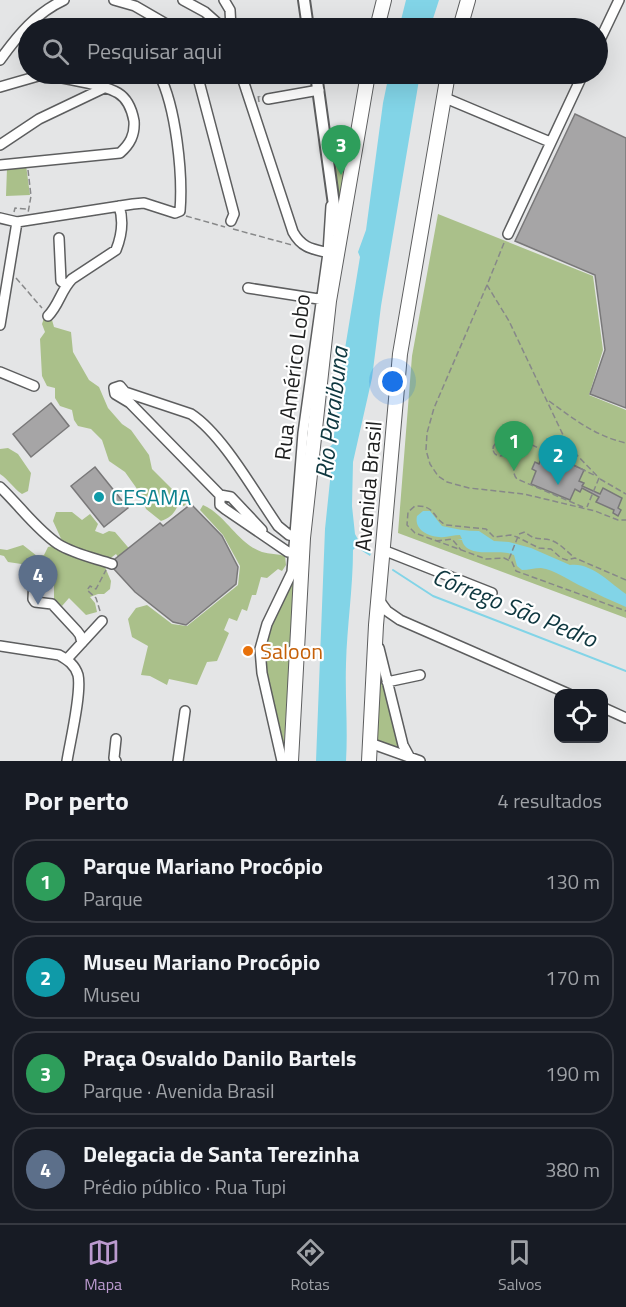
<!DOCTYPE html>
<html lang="pt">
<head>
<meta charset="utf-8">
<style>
	body { margin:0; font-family:"Titillium Web",sans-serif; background:#20242c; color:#f1f3f6 }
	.controls { position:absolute; right:18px; bottom:18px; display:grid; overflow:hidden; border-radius:12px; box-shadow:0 6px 24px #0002 }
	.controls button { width:54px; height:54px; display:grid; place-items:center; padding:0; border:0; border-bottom:2px solid #363941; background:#171b24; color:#f1f3f6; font:30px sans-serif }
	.you { position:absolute; left:393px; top:382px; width:21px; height:21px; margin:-15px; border:4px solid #fff; border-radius:50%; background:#1a73e8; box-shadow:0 0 0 9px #1a73e833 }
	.badge { display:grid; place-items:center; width:39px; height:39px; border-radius:50%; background:#bb9acf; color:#fff; font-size:20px; font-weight:700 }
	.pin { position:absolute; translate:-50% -50px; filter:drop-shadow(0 2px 3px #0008) }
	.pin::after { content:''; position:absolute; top:32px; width:21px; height:18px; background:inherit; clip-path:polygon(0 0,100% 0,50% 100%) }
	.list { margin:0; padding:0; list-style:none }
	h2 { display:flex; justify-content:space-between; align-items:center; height:78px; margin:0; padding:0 24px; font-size:26px }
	h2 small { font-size:20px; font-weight:400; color:#9ea1a6 }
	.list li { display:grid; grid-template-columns:39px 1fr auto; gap:18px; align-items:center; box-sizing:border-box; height:84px; margin:0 12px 12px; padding:0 12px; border:2px solid #363941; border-radius:24px }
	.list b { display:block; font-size:22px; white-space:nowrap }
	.list p { margin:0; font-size:20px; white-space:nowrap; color:#9ea1a6 }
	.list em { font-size:20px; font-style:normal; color:#9ea1a6 }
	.icon { flex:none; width:33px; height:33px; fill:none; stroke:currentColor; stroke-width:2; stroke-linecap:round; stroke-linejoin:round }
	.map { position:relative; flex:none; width:626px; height:761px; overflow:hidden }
	.search { position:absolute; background:#171b24; box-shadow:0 6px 24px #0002; left:18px; right:18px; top:18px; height:66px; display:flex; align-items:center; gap:15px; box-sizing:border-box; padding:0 21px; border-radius:33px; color:#9ea1a6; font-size:22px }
	.sheet { height:462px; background:#171b24 }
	nav { display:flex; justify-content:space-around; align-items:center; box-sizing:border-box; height:84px; border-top:2px solid #363941; background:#171b24; font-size:16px; color:#9ea1a6 }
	nav a { display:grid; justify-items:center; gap:3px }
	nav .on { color:#bb9acf }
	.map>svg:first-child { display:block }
</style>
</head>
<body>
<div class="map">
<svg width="626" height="761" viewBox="0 0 626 761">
	<rect width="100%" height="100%" fill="#e4e5e6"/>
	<!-- green -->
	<path fill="#aac08a" d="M352,141L340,208L330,142Z
		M26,165L30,195L6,196L7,168Z
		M438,214L593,276L603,350L589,395L626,410V618L398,533L412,356Z
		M44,318L52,320L54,327L71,332L73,352L89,380L99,387L108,408L122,424L131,430L149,455L152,469L176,493L184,495L189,501L184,506L178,505C174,514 170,518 161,521L146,509L140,493L125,472L109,461L102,440L91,429L78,426L74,420L72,410L60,406L55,398V388L47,386L42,376L40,339L45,332L42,324Z
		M8,448L18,454L31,473L28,491L22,494C13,488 9,480 0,474V449Z
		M203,505C226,515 237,543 262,552C269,554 278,554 285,556L286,565L282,571L278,569L267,578L261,577L256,595H252L247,611L242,609L237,621L229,618L224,630L229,633L217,661L207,662L197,685L169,679L167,685L150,676L141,675L148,646L132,637L128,619L136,608L147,605L172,624L187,626L238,585L240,566L223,535L200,510Z
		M56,512H72L82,520L90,514L98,524L95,531L103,534L109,531L115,532L133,553L121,561L116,554L108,560L63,543L53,521Z
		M23,545L37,556L44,555L48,547L53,546L105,567L111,581L110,589L104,594H98L90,597L95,603L97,612L86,615L69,598L62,606L54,599V574L28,565L8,562L4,556L0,555V549L7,550Z
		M295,572L284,745L265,664L264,639Z
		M378,678H383L401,750L374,741Z"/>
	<!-- water -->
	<path fill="#82d4e7" d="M406,0H439L430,28H399Z
		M389,74H420L381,306L372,378L353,462L352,506L355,534L360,543L372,551L370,556L356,547L353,550C353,588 347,626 346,664C345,697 348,729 346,761H316L325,529L333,452L327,449L333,444L341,375L339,372L342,367L360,257L358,252L366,230L383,103Z
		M423,511H430L442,526C455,529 467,531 479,531L494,541L509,542L531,548L570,565C591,562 610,583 626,594V607C612,601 597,594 583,587C571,582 554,569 541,568C535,568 528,570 522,570L517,566L514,555L508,553C495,550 466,558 462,540H457L462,539L460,535C453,535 446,538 439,537C427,536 414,529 417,516Z"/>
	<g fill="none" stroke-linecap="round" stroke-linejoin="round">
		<!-- stream -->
		<path stroke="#82d4e7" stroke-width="2" d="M393,570L433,596L626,671"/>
	</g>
	<!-- building -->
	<path fill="#a6a5a6" stroke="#797879" stroke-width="1.5" d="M575,114L626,138V408L590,394L605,350L595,275L515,241Z
		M51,403L69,426L31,457L13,434Z
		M544,451L584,470L579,481L584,483L582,486L600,494L603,488L622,498L618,508L621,510L618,516L613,513L614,510L596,502L599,497L582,488L580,492L575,489L570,500L531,484L536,471L532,469L535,462L539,464Z
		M95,467L128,508L104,527L71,486Z
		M191,504L222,536L238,567L236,584L186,625L173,622L135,592L113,568L115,559L160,523L163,526Z"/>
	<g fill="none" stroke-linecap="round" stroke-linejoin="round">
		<!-- minor casing -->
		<g stroke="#5d5e5f" stroke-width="12">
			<path id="minor" d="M114,0L135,6L173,28
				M183,0L205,12L223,28
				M224,0L230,10L231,28
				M598,44L619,0
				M0,60C18,35 36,13 64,0
				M197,74L234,214L231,221
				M241,74L293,232C303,250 315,249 333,254
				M0,87L45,74
				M443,97L550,142
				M268,99L319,90
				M0,145L39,119L104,88
				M0,165L120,153C130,144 135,135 134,121C132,110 128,99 118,93C102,83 65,80 45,74
				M0,218L17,222
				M508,234L583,74
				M59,238L61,281L66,285
				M248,288L325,300
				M48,316C59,305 61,290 72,279L116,250C122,235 124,221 119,206
				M0,325L17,222L133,204L144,203L175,213L180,211C183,174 176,107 159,74
				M0,372L34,386
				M0,487C19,505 36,529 58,544C74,554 94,558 112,564
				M220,495L231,497L262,530
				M383,550L492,593
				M302,552H288L225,509L220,505V495L130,403L115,394L114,388L120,386L125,392L191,414C223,435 255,493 278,526L289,535L303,538
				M292,572L303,433L328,253L331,206
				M34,578L33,599L35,602L52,604L77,631L80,635L82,643
				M379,600L387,611L400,620L569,694
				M0,646L59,655C68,660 75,665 78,675C82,692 70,742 67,761
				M379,648L403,745L410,758
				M67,659L102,621
				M387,682L420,675
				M604,708L626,718
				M116,739L114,758L116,761
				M370,743L420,761
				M178,761L185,711
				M282,761L262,673L260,649L267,624L294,568"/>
		</g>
		<!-- major casing -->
		<g stroke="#5d5e5f" stroke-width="14">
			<path id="major" d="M304,0L308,28
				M316,74L338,234"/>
		</g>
		<!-- highway casing -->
		<g stroke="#5d5e5f" stroke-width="16">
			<path id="highway" d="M377,28L384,0
				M460,28L468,0
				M291,761L303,538L329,301L368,74
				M369,761L376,625L400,354L448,74"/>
		</g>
		<!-- path -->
		<path stroke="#878889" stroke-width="1.5" stroke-dasharray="6 3" stroke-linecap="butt" d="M259,102L258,95L260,97
			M28,170L31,196L28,213
			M14,212L15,208L27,209
			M186,216L225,227
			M233,229L292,245
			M504,243L487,285L509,321L564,437L572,450L599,478L587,507
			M16,278L42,308
			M487,285L434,408L427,433L426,450L430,464L438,476L447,482L469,488L524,494L595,511L618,520H626
			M549,401C574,419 595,436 626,443
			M493 449a7 7 0 1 1 14 0a7 7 0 1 1-14 0Z
			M507,453L516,457
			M600,479L626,494
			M583,507L517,479C508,469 519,450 528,443L596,476
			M436,541L452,539L461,550
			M509,559L519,534L525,532C538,543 541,536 553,541C562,545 567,552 574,557
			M626,580L575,558L567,560L561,558L551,549L539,548L517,537L511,535L494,537L486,529L446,525C432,518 436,505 415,506L408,512L407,525L415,533L486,559L504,558L512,562L516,571L626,611
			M100,611L96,598L87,590L90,586L96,589L106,570"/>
		<!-- minor -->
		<use href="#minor" stroke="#fff" stroke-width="9"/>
		<!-- major -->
		<use href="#major" stroke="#fff" stroke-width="10"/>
		<!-- highway -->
		<use href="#highway" stroke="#fff" stroke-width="14"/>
	</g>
	<!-- markers -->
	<circle fill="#0f9aa8" stroke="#fff" stroke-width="2" cx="99" cy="497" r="6"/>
	<circle fill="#e8710a" stroke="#fff" stroke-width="2" cx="248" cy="651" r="6"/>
	<g text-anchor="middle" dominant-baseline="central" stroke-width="4.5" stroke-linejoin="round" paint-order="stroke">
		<!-- street labels -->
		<g font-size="22" fill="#1d1e1e" stroke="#fff">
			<text transform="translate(292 377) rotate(-83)">Rua Américo Lobo</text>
			<text transform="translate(368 486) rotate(-85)">Avenida Brasil</text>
		</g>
		<!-- culture labels -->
		<g font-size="22" fill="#0d838f" stroke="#fff" text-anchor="start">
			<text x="111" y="497">CESAMA</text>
		</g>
		<!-- food labels -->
		<g font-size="22" fill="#c56008" stroke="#fff" text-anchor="start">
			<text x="260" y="651">Saloon</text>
		</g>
		<!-- water labels -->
		<g font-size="24" font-style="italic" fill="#0e373f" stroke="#fff">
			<text transform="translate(331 413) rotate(-83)">Rio Paraibuna</text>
			<text transform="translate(515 607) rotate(22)">Córrego São Pedro</text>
		</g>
	</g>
</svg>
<div class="controls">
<button><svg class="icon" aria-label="locate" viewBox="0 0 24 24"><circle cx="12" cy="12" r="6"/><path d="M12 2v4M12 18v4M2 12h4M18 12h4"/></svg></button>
</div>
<div class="you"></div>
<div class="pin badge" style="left:514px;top:471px;background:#2e9e5b">1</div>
<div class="pin badge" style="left:558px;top:485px;background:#0f9aa8">2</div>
<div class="pin badge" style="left:341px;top:175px;background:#2e9e5b">3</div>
<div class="pin badge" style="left:38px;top:605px;background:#5c6f8a">4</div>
<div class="search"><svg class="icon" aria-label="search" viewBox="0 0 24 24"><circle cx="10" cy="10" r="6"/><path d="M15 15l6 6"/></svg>Pesquisar aqui</div>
</div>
<section class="sheet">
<h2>Por perto<small>4 resultados</small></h2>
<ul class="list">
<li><span class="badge" style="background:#2e9e5b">1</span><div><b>Parque Mariano Procópio</b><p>Parque</p></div><em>130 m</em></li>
<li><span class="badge" style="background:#0f9aa8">2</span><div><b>Museu Mariano Procópio</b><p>Museu</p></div><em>170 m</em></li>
<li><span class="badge" style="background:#2e9e5b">3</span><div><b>Praça Osvaldo Danilo Bartels</b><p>Parque · Avenida Brasil</p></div><em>190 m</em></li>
<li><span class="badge" style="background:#5c6f8a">4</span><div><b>Delegacia de Santa Terezinha</b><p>Prédio público · Rua Tupi</p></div><em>380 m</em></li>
</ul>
</section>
<nav>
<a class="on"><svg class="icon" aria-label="map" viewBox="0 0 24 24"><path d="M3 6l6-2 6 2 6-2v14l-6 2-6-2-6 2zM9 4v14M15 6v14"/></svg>Mapa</a>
<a><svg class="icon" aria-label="directions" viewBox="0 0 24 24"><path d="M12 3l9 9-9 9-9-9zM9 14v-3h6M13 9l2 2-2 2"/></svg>Rotas</a>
<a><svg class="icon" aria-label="saved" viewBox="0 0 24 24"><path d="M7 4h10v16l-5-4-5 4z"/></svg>Salvos</a>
</nav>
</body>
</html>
